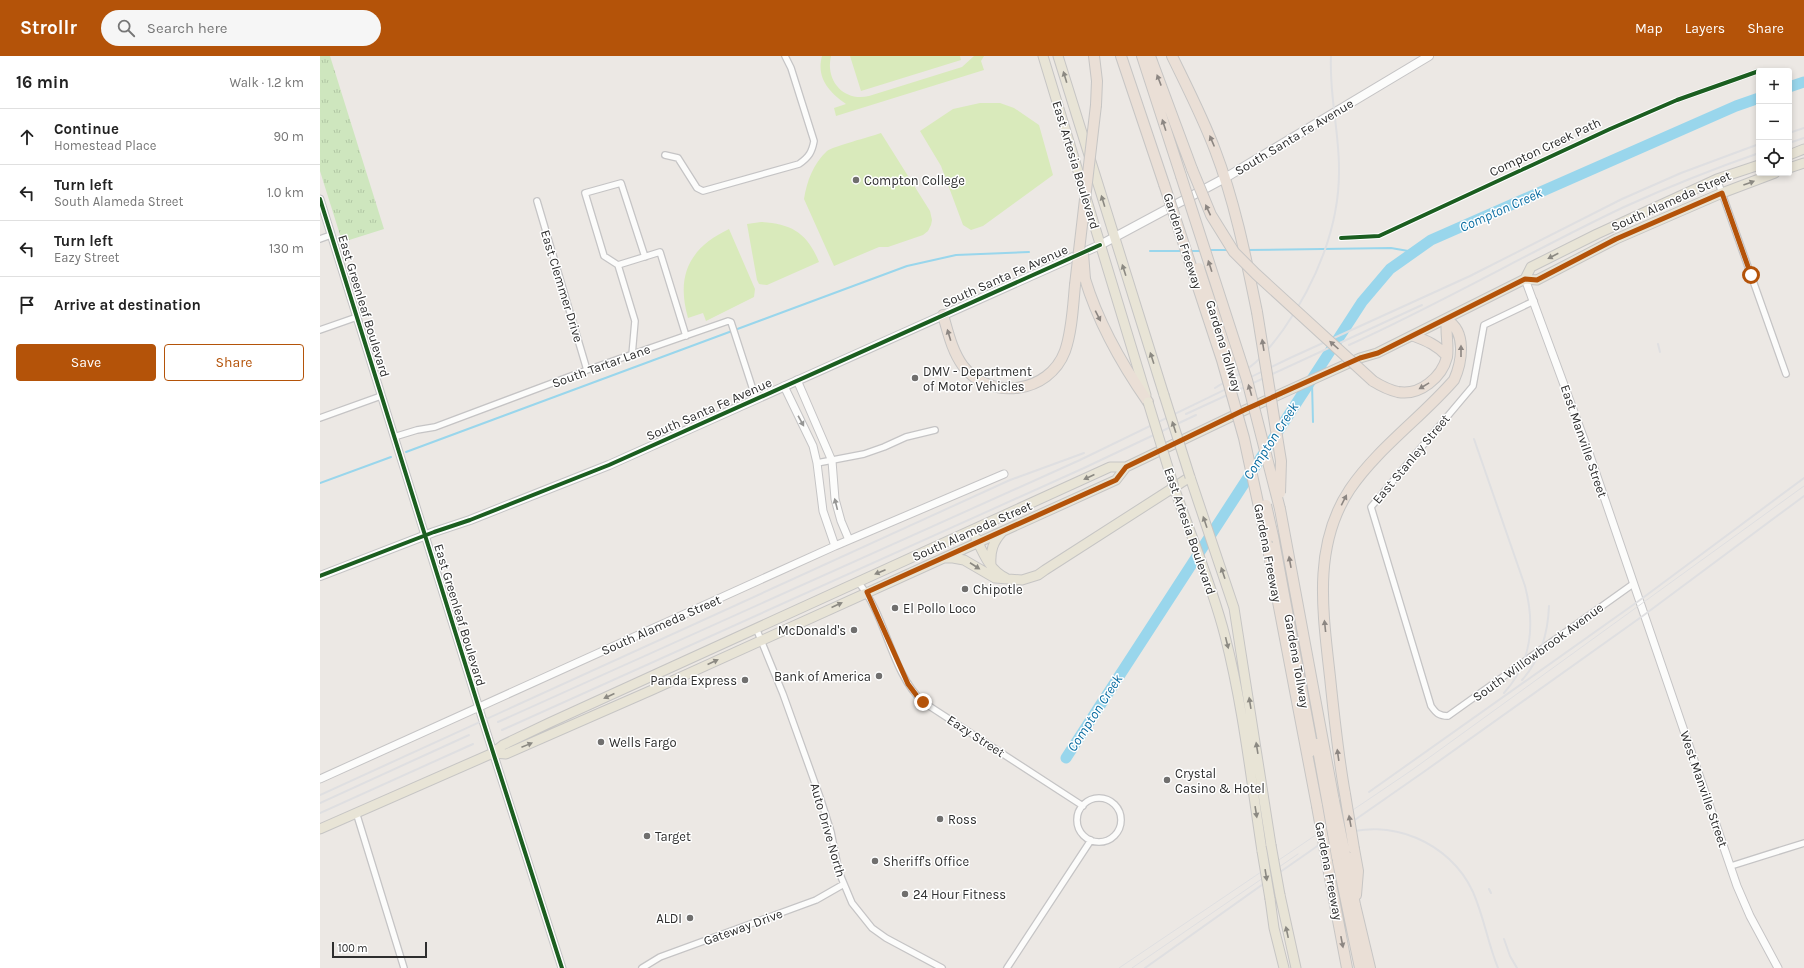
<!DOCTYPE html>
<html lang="en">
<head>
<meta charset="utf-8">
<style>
	body { margin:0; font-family:Karla,sans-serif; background:#f6f6f6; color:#222 }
	.controls { position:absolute; right:12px; top:12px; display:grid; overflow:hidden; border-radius:4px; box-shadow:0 2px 6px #0003 }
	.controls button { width:36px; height:36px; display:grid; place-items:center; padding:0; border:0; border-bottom:1px solid #e0e0e0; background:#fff; color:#222; font:20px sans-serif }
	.scale { position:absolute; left:12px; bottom:10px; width:95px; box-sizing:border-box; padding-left:4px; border:2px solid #2e2e2e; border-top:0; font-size:11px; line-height:14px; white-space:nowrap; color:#2e2e2e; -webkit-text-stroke:3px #fff; paint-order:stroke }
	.stop { position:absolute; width:12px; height:12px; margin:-9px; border:3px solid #b45309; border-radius:50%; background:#fff }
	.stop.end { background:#b45309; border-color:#fff; box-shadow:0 1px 4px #0008 }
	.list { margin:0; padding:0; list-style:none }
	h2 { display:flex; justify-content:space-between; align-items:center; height:52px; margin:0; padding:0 16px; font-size:17px }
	h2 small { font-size:13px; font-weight:400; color:#767676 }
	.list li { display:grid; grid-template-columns:26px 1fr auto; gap:12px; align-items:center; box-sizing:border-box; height:56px; padding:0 16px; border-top:1px solid #e0e0e0 }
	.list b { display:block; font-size:15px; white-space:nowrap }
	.list p { margin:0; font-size:13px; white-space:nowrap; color:#767676 }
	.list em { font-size:13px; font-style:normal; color:#767676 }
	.actions { display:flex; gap:8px; padding:12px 16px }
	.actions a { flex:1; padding:9px 0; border:1px solid #b45309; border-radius:4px; text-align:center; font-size:14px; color:#b45309 }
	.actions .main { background:#b45309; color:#fff }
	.icon { flex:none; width:22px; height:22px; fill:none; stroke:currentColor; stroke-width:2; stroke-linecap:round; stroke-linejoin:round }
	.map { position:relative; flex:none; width:1484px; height:912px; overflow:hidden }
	header { display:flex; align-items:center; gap:24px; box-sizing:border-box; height:56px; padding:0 20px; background:#b45309; color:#fff }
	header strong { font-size:19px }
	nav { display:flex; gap:22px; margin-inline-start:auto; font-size:14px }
	.search { width:280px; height:36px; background:#f6f6f6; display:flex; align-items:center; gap:10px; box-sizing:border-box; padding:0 14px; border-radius:22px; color:#767676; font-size:15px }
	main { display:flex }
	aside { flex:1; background:#fff }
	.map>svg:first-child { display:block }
</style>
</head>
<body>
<header>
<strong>Strollr</strong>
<div class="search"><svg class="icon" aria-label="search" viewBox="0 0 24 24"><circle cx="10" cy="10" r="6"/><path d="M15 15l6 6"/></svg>Search here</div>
<nav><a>Map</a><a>Layers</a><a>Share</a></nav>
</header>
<main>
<aside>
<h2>16 min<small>Walk · 1.2 km</small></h2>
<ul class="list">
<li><svg class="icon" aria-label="ahead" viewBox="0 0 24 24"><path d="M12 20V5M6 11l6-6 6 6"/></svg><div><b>Continue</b><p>Homestead Place</p></div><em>90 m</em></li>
<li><svg class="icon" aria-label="left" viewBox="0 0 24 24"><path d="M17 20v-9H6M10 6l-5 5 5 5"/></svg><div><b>Turn left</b><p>South Alameda Street</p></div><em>1.0 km</em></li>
<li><svg class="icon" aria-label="left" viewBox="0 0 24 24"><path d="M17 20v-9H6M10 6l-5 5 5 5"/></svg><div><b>Turn left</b><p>Eazy Street</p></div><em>130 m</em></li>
<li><svg class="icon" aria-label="arrive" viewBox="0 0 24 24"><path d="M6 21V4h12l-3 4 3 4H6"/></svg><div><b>Arrive at destination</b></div></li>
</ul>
<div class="actions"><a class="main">Save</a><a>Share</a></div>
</aside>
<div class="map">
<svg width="1484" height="912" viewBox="0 0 1484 912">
	<defs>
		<pattern id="park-tufts" width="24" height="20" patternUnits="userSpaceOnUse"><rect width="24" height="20" fill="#cee6be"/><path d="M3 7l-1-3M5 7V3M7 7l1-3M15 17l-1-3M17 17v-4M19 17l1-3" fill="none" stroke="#b1c6a4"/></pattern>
	</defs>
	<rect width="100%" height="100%" fill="#ece8e4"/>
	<!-- park -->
	<path fill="url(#park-tufts)" d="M0,0H10L64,173L26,185L21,182L0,115Z"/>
	<!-- pitch -->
	<path fill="#d9eabb" d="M502,0H511C505,25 524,46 549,40L642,11L654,0H664L661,5L664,14L516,60L514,52L526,48C509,36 496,22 502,0Z
		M530,0H640L641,4L541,35Z
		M660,47H680L694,52L719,69L733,119L663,170L651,174L643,169L621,110L600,75L633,53Z
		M561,77L610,155L612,164L611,169L608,175L603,179L568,191H559L514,210L484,143C487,125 493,108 507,95C514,90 550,81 561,77Z
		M441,166C472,168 487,177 499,206L447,229L439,228L437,224L427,168Z
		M409,173L435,233L434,241L386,265L383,257L368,262C356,220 369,192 409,173Z"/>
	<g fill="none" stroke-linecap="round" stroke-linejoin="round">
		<!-- stream -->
		<path stroke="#99d6ec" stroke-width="2" d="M889,194H909
			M927,194L1071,192L1094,196
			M830,195H863
			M869,195H881
			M992,327L993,366
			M86,396L587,210L636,199L709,196
			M0,427L71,401"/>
		<!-- river -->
		<path stroke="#99d6ec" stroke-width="11" d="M1469,31L1484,26
			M746,702L1042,246L1070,213L1111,184L1416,50L1439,42"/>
		<!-- minor casing -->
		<g stroke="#c5c4c5" stroke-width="8">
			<path id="minor" d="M345,99L358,102L377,132L383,135L479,108C489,101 492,96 494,85L471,12L465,0
				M1397,123L1466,318
				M217,145L267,314
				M0,183L11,179
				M298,209L284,200L265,137L301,127L325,201
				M1214,245L1164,269L1153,330L1051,451L1111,650C1116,657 1119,660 1128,660L1313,528
				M0,274L37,261
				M312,299L315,265L298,209L340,196L366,280
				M0,362L61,340
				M74,381L97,374L115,371L267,314L408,265L411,266L436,343
				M497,407L544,398L564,391L586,381L615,374
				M538,526C567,560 570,615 603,646L763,750
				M436,572L463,638L501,744L511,776L519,816L532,847L552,872L566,882L622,912
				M757 764a22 22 0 1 1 44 0a22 22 0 1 1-44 0Z
				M36,756L84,912
				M1411,810L1484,787
				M322,912L340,901L496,844L524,828
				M687,912L771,784"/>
		</g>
		<!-- tertiary casing -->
		<g stroke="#c5c4c5" stroke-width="9">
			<path id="tertiary" d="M0,143L163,665L242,912
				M1205,223L1268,394L1417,830L1430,860L1458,912
				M477,324L512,405L515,443L521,465L529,484
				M464,330L493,390L497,407L503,455L515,490
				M0,723L515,490L684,418"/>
		</g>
		<!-- secondary casing -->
		<g stroke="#c5c4c5" stroke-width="10">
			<path id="secondary" d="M0,520L114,476L150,464L289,409L780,189L905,122L1109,0"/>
		</g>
		<!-- primary casing -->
		<g stroke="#c6c5c4" stroke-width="11">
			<path id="primary" d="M723,0L826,339
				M738,0L844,339
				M1469,99L1484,93
				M1469,112L1484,107
				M1205,223L1211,211L1277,178L1397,123L1439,109
				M854,431C871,480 892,529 905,580C923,650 931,723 942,795
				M656,482C663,497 670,515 686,522
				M626,502H633L644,504L675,522L702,524L718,519L725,514L870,421L914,552L951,789
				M671,509C670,495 673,486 682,476
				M173,697L186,698L332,634L796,424L806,411
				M0,773L173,697L183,689L229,667L790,411H806L925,354L1040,302L1057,297L1205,223L1217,224L1296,183L1402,137L1455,117
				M960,839L976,912
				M950,843L954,872L964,912"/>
		</g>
		<!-- motorway casing -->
		<g stroke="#c6c5c4" stroke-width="12">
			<path id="motorway" d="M774,0L777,25L776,49
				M801,0L844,128
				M822,0L861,120
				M830,0L872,113
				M852,0C867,31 883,62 895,94C915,146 926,202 937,256
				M765,223C778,266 803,310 828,346
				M623,259C628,276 632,295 643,310C670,345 729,338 745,295C752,275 753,250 755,229
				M1094,280C1107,285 1117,289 1127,300
				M960,453L1014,745
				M953,480L992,689L990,696
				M947,488L997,750
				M997,688L1008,749
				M1025,738C1018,699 1014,660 1010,621C1003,557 992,490 1030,433C1058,392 1101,362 1134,324C1142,306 1147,276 1127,264C1125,276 1129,289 1127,301C1122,321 1100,340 1078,336C1069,334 1061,330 1053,325
				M1034,793L1038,815L1036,839
				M1025,798L1035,849L1050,912
				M1017,801L1040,912
				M1007,806L1027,912"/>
		</g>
		<!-- minor -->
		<use href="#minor" stroke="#fcfcfb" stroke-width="5.5"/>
		<!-- tertiary -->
		<use href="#tertiary" stroke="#fcfcfb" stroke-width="7"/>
		<!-- secondary -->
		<use href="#secondary" stroke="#fcfcfb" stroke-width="8"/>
		<!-- primary -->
		<use href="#primary" stroke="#e8e4d6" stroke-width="9"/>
		<!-- motorway -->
		<use href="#motorway" stroke="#eadfd6" stroke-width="10"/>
		<!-- tram -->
		<path stroke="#dfdfe1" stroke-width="1" d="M799,912L1092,714L1484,430
			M812,912L978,798"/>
		<!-- rail -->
		<path stroke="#dfdfe1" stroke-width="2" d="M1469,77L1484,72
			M1469,87L1484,82
			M1338,288L1340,296
			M1029,289C1122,247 1211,195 1304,151C1348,131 1393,113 1439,97
			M895,332C908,324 924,317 936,306C946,297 955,285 963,274C996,227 1020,170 1019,112C1019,75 1009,38 1011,0
			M866,358L1102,249
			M1154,383L1205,530C1215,568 1212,606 1184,637
			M1202,624C1220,604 1228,577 1229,550
			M178,666L760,404L970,302L1150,220L1302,143L1361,117L1439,88
			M182,674L764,412L876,359
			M1049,736L1320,544L1484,422
			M0,739L690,424L764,397
			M0,747L149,679
			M0,757L153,688
			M1017,780C1069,760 1130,786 1153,836C1164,861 1168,888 1178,912
			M1169,833L1171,837
			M1184,883L1190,900L1197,912
			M825,912L953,821L1105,715L1324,559L1484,440"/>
		<!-- primary-bridge casing -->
		<g stroke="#c6c5c4" stroke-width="11" stroke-linecap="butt">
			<path id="primary-bridge" d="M844,339L870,421
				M828,346L854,431
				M951,789L960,839
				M942,795L950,843"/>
		</g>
		<!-- motorway-bridge casing -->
		<g stroke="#c6c5c4" stroke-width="12" stroke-linecap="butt">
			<path id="motorway-bridge" d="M872,113L891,159L914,196L936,218L1053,325
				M861,120L927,324L960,453
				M844,128L902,304L924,382L947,488
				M763,197L765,223
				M879,212L909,303
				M755,229L776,49
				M937,256L961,405L960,437
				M946,449L953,480
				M1025,738L1034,793
				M1014,745L1025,798
				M1008,749L1017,801
				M997,750L1007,806"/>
		</g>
		<!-- primary-bridge -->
		<use href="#primary-bridge" stroke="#e8e4d6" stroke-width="9"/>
		<!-- motorway-bridge -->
		<use href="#motorway-bridge" stroke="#eadfd6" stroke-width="10"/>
		<!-- cycleway casing -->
		<g stroke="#fff" stroke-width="6">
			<path id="cycleway" d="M0,143L163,665L242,912
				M1021,182L1059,180L1290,73L1357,44L1439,15
				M0,520L114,476L150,464L289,409L780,189"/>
		</g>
		<!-- cycleway -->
		<use href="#cycleway" stroke="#1b5e20" stroke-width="4"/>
	</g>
	<!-- one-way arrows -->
	<defs><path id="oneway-solid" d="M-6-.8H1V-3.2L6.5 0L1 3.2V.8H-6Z"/></defs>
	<g fill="#8b8982">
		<use href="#oneway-solid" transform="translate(745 21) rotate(-107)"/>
		<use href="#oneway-solid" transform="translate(1429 127) rotate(-20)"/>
		<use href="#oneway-solid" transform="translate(783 145) rotate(-107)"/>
		<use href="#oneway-solid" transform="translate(1233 200) rotate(153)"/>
		<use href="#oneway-solid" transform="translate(804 214) rotate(-108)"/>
		<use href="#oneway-solid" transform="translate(832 302) rotate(-108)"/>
		<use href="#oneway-solid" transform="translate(854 371) rotate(-108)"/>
		<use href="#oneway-solid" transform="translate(769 421) rotate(155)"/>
		<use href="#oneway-solid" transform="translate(885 466) rotate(-109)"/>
		<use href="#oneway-solid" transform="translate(655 510) rotate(33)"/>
		<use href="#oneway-solid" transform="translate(560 516) rotate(157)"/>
		<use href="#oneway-solid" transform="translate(903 517) rotate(-109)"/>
		<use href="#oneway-solid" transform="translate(517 549) rotate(-24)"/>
		<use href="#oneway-solid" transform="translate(907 587) rotate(76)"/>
		<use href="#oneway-solid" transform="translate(393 606) rotate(-25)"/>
		<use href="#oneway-solid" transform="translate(289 640) rotate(155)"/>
		<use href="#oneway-solid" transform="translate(930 647) rotate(-99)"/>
		<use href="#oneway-solid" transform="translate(207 689) rotate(-22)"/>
		<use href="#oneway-solid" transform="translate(937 692) rotate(-99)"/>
		<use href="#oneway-solid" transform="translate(936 756) rotate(81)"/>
		<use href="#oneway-solid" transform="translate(946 819) rotate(81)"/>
		<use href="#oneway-solid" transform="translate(967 876) rotate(-102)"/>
	</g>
	<g fill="#8c8682">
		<use href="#oneway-solid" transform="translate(839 24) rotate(-111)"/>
		<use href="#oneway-solid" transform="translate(844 69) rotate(-108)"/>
		<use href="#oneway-solid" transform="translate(892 85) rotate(-113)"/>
		<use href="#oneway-solid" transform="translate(888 154) rotate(-115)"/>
		<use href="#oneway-solid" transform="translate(890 210) rotate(-108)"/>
		<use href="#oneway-solid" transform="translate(778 260) rotate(63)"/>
		<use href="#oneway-solid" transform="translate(629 279) rotate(-107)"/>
		<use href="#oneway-solid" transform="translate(943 289) rotate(-99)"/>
		<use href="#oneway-solid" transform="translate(1014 289) rotate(-138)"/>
		<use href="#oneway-solid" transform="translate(1141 295) rotate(-90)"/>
		<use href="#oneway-solid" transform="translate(1104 330) rotate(149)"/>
		<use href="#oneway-solid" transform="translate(930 334) rotate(-106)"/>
		<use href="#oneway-solid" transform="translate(1024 444) rotate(-63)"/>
		<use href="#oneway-solid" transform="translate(970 506) rotate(-100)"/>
		<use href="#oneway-solid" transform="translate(1005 570) rotate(-96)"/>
		<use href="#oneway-solid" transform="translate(1018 699) rotate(-98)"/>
		<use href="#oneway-solid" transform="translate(1030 765) rotate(-100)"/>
		<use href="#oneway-solid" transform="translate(1022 886) rotate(79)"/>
	</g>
	<g fill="#959594">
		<use href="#oneway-solid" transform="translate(481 365) rotate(61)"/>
		<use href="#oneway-solid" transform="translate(516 448) rotate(-104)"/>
	</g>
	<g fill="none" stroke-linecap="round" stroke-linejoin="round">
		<!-- route -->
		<path stroke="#b45309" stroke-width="5" d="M603,646L597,640L588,628L547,536L796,424L806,411L924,354L1040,302L1058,297L1205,223L1217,224L1296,183L1402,137L1431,219"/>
	</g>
	<!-- markers -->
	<g fill="#706f6e" stroke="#fff" stroke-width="1.5">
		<circle cx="536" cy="124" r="4"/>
		<circle cx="595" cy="322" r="4"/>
		<circle cx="645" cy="533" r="4"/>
		<circle cx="575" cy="552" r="4"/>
		<circle cx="534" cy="574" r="4"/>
		<circle cx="559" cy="620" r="4"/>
		<circle cx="425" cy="624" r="4"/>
		<circle cx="281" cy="686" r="4"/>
		<circle cx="847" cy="724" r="4"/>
		<circle cx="620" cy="763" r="4"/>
		<circle cx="327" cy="780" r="4"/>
		<circle cx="555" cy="805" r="4"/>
		<circle cx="585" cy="838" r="4"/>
		<circle cx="370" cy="862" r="4"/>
	</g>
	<g text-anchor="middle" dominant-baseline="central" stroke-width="3" stroke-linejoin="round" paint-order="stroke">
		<!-- street labels -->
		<g font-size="13" fill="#2e2e2e" stroke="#fff">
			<text transform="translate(974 81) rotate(-31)">South Santa Fe Avenue</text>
			<text transform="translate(1225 91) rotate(-25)">Compton Creek Path</text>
			<text transform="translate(756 109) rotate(73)">East Artesia Boulevard</text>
			<text transform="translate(1351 145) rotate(-24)">South Alameda Street</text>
			<text transform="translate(863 185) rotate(72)">Gardena Freeway</text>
			<text transform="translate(685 220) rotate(-24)">South Santa Fe Avenue</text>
			<text transform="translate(242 230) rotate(73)">East Clemmer Drive</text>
			<text transform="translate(44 250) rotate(73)">East Greenleaf Boulevard</text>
			<text transform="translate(904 290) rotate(73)">Gardena Tollway</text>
			<text transform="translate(281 310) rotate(-20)">South Tartar Lane</text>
			<text transform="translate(389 353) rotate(-24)">South Santa Fe Avenue</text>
			<text transform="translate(1264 385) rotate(71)">East Manville Street</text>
			<text transform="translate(1091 403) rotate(-50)">East Stanley Street</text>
			<text transform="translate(652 475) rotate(-24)">South Alameda Street</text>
			<text transform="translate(870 475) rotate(71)">East Artesia Boulevard</text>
			<text transform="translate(948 497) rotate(79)">Gardena Freeway</text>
			<text transform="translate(140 559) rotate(73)">East Greenleaf Boulevard</text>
			<text transform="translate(341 569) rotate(-24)">South Alameda Street</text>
			<text transform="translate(1218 596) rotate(-36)">South Willowbrook Avenue</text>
			<text transform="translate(977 605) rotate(80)">Gardena Tollway</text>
			<text transform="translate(656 680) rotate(33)">Eazy Street</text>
			<text transform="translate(1384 733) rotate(71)">West Manville Street</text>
			<text transform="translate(508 774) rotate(74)">Auto Drive North</text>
			<text transform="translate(1009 815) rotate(79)">Gardena Freeway</text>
			<text transform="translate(423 871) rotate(-20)">Gateway Drive</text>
		</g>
		<!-- poi labels -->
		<g font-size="13" fill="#2e2e2e" stroke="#fff" text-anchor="start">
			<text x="544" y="124">Compton College</text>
			<text x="603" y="315">DMV - Department<tspan x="603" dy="15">of Motor Vehicles</tspan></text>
			<text x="653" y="533">Chipotle</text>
			<text x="583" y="552">El Pollo Loco</text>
			<text x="526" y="574" text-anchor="end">McDonald's</text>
			<text x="551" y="620" text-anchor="end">Bank of America</text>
			<text x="417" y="624" text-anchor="end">Panda Express</text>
			<text x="289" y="686">Wells Fargo</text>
			<text x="855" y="717">Crystal<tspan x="855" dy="15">Casino &amp; Hotel</tspan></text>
			<text x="628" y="763">Ross</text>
			<text x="335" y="780">Target</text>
			<text x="563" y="805">Sheriff's Office</text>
			<text x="593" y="838">24 Hour Fitness</text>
			<text x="362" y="862" text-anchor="end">ALDI</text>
		</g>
		<!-- water labels -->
		<g font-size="14" font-style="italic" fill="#0d6fa3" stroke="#fff">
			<text transform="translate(1181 154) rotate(-24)">Compton Creek</text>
			<text transform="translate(951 385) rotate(-57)">Compton Creek</text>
			<text transform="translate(775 657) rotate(-57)">Compton Creek</text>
		</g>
	</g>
</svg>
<div class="controls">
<button>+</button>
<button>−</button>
<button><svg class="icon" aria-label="locate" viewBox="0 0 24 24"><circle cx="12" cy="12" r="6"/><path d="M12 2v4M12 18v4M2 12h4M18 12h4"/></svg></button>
</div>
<div class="scale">100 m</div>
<div class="stop" style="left:1431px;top:219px"></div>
<div class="stop end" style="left:603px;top:646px"></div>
</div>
</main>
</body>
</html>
